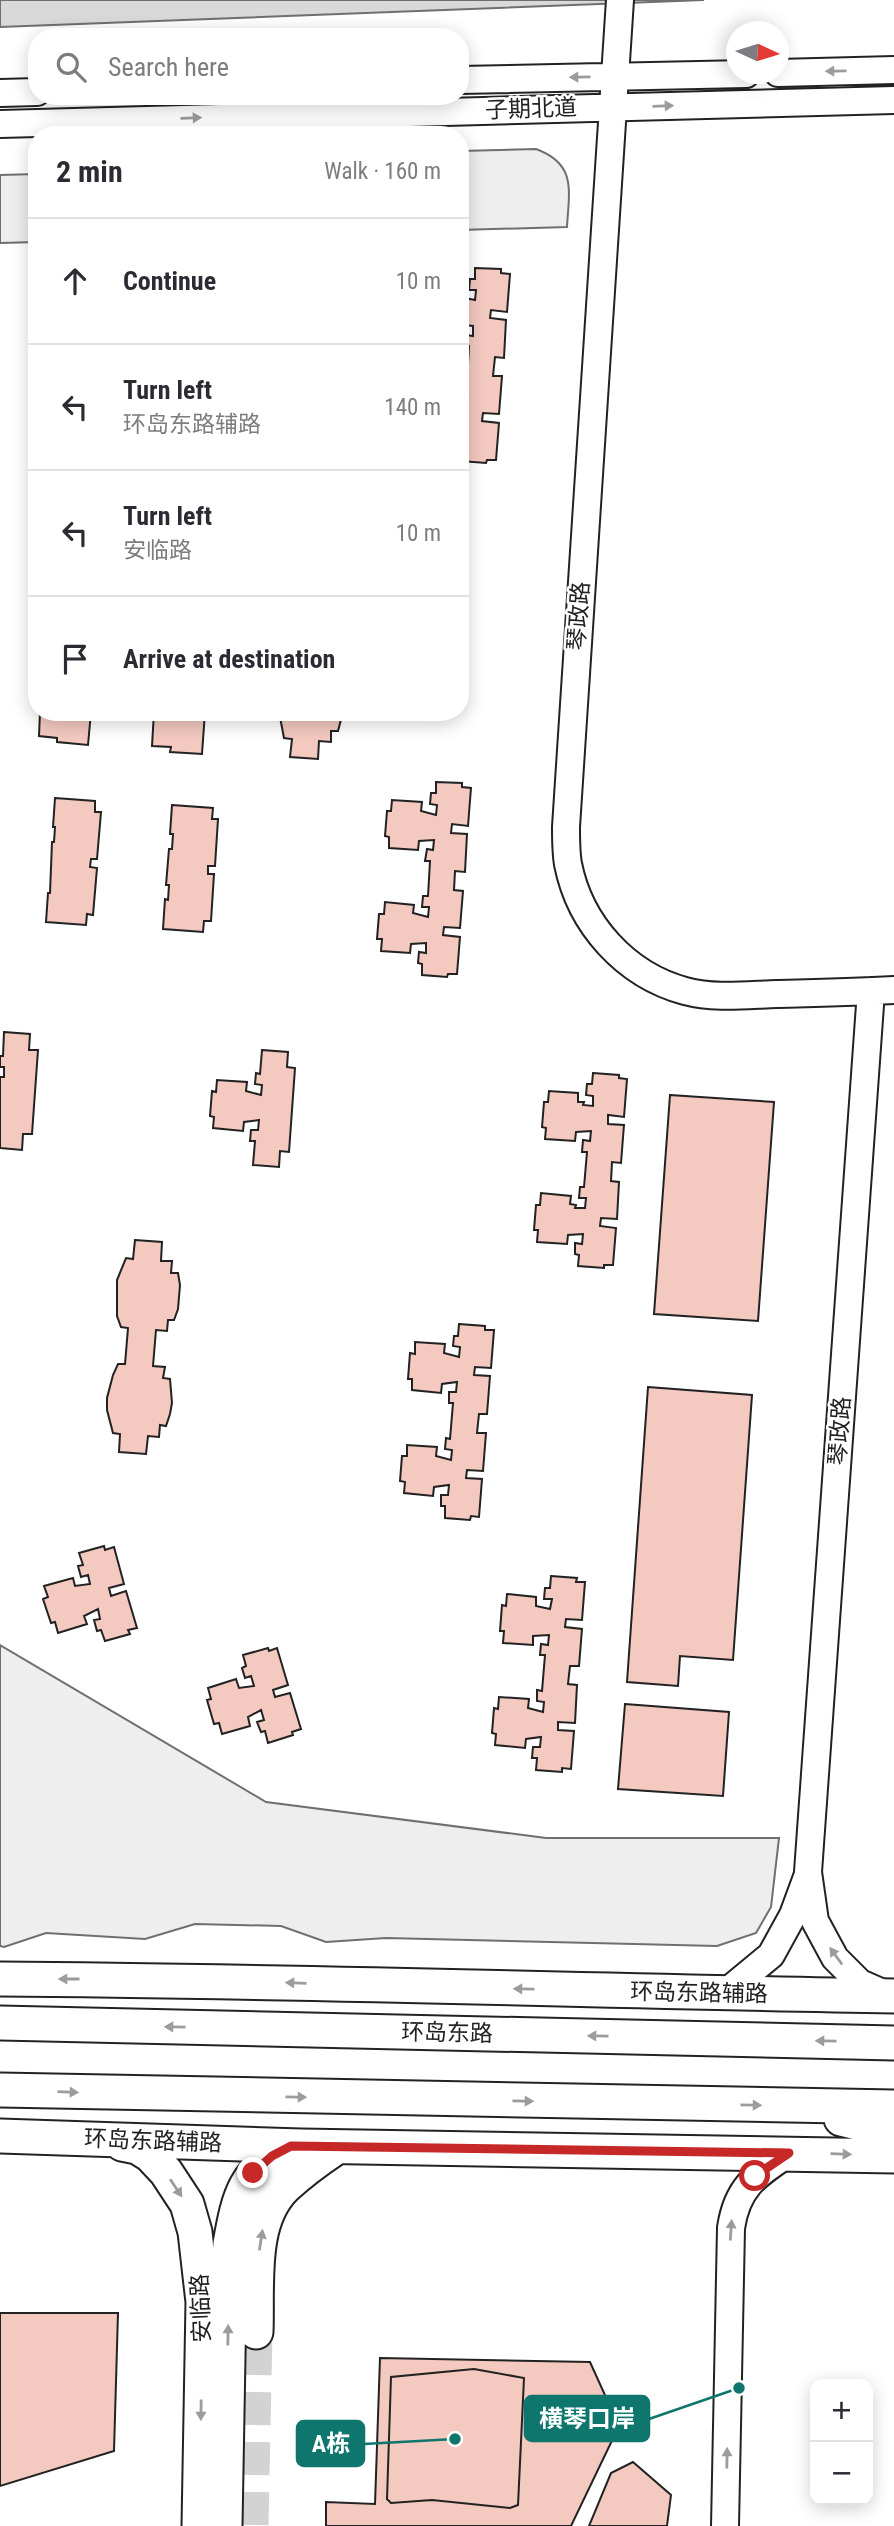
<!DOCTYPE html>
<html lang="en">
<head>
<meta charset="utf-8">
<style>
	body { margin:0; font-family:"Roboto Condensed","Noto Sans SC",sans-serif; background:#f2f2f3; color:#2b2b33 }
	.controls { position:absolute; right:21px; bottom:21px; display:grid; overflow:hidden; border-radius:14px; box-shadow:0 4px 18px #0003 }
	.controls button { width:63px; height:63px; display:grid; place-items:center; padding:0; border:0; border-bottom:2px solid #e1e1e2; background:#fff; color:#2b2b33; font:35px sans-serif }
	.compass { position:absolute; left:726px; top:21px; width:63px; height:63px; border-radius:50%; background:#fff; box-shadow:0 4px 18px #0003; rotate:94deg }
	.stop { position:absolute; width:21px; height:21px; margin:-16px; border:5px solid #c62828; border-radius:50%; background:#fff }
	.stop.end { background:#c62828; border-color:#fff; box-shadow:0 2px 7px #0008 }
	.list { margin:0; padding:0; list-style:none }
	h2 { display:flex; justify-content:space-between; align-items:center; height:91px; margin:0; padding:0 28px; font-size:30px }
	h2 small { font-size:23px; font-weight:400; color:#7c7c81 }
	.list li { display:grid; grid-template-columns:46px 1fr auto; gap:21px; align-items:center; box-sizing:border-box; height:126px; padding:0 28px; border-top:2px solid #e1e1e2 }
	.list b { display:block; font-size:26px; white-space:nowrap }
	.list p { margin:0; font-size:23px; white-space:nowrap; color:#7c7c81 }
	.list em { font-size:23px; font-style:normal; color:#7c7c81 }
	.icon { flex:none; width:38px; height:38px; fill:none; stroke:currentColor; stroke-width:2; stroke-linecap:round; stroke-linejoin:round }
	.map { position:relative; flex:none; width:894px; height:2526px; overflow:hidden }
	.search { position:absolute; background:#fff; box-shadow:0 4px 18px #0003; left:28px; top:28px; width:441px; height:77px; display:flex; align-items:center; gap:18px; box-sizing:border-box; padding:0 24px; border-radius:28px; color:#7c7c81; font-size:26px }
	.panel { position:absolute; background:#fff; box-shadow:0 4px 18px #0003; left:28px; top:126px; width:441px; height:595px; border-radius:28px }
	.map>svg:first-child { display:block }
</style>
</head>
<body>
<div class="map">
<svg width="894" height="2526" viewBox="0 0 894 2526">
	<rect width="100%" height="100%" fill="#fff"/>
	<!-- green -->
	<path fill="#eee" stroke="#6f6f6f" stroke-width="2" d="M536,149C577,164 569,191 567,227L460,230V151Z
		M37,174V242L0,243V175Z
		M0,1645L266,1802L546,1838H779L771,1907L756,1933L717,1946L386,1938L326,1942L281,1926L195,1924L145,1939L46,1933L4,1947L0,1946Z"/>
	<!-- water -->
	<path fill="#d9d9d9" stroke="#6f6f6f" stroke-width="2" d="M0,0H704L0,27Z"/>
	<!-- building -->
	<path fill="#f3c9c0" stroke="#222" stroke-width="2" d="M475,268L501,269V273L510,274L507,312L491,310L490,318L506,320L504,358L495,357L493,376H502L499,414L483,413L482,421L499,423L496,460H487L486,463L461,461L460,438L465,439L466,429L460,428V402L467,403L468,393L461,392L462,382H467L469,346H465L466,335L473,336V326L464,325L463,328L460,327V297L475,300L476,290H469L470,279H475Z
		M40,712H91L88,745L57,742V738L39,736Z
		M154,712H205L202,754L170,752L171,747L152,746Z
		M279,712H343L338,731H331V742L319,741L318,759L290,757L292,739L284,738Z
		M436,782L462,783V787L471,788L468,826L452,824L451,833L467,834L465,872L455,871L454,890L463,891L460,928L444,927L443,935L460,937L457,974H448L447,977L422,975V964L418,963L419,952L426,953V943L411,944L410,953L381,951L382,939H377L379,914H384L385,902L414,905L413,913L428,917L429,907H422L423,896H428L430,861H425L427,849L433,850L434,840L419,841L418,850L389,848V837L385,836L387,811H391L392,800L422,802L421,811L436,815L437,805L430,804L431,793H436Z
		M55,798L95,801V812H101L97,859H91L90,867L97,868L93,915L87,914L86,925L46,922L48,893H50L52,842H54L55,827H53Z
		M172,805L213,808L212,819H218L215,866H208V874H214L211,921H204L203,932L163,929L165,899L168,900L169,885H166L169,849H172L173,834H170Z
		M4,1032L30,1034L29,1050H38L32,1134H23L22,1150L0,1148V1077H4V1067H0V1056H3Z
		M262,1050L288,1052L287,1067L295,1068L289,1152L280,1151L279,1167L253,1165L255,1141H250L251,1130H258L259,1120L244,1122L243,1131L213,1128L214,1117L210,1116L212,1091L216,1092L217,1080L247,1082L246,1091L261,1095L262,1085L255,1084L256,1073L260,1074Z
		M593,1073L619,1075V1078L627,1079L624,1117L608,1115V1124L624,1125L621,1163L612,1162L611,1181L619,1182L617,1219L601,1218L600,1226L616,1228L613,1265H604V1268L578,1266L579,1255L575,1254V1243L582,1244L583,1234L568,1235L567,1244L537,1242L538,1230H534L536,1205H540L541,1193L571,1196L570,1204L576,1205L575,1208H585L586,1198H579L580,1187H584L587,1152H582L583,1140L590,1141L591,1131L576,1132L575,1141L545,1139L546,1128L542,1127L544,1102H548L549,1091L578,1093V1102H584L583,1105L593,1106V1096L586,1095L587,1084H592Z
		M670,1095L774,1102L758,1321L654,1314Z
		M135,1240L162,1242L161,1261H172L171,1273H178L180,1285L178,1309L174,1320H168L167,1331L156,1330L153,1366L165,1367L163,1378L170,1379L172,1403L170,1414L166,1426L160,1425L159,1437L148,1436L146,1454L119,1452L120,1434L113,1433L107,1410V1398L113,1375L118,1364H125L128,1328L121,1327L117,1316V1280L126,1258L133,1259Z
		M459,1324L485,1326V1330H494L491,1368L475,1367L474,1375L490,1376L487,1414H479L477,1433H486L483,1471L467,1470L466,1478L482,1479L479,1517L471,1516L470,1520L445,1518V1506H441V1495H448L449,1485L434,1487L433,1496L404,1493L405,1482L400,1481L402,1456H407V1445L437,1447L436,1456L451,1460L452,1450L445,1449L446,1438L450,1439L453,1403H449V1392H456L457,1382L442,1384L441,1393L412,1390V1379H408L410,1353L415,1354V1342L445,1344L444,1353L459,1357L460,1347L453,1346L454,1336H458Z
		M648,1387L752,1395L733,1660L680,1656L678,1686L627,1682Z
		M104,1546L105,1550L114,1547L124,1584L109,1588L111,1596L126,1591L137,1628L128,1630L130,1634L105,1641L101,1630L97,1631L94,1620L100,1619L98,1609L84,1616L87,1624L58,1633L55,1622L51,1623L43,1599L48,1597L44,1586L73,1578L75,1586L90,1584L88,1575L81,1577L78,1566L83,1565L79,1553Z
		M551,1576L577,1578L576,1582H585L582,1620L566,1619L565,1627L582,1629L579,1666H570L568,1684L577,1685L575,1723L558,1722V1730L574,1731L571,1769L562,1768V1772L536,1770L537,1758H532L533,1747H540L541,1737L526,1739L525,1748L495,1745L496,1734L492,1733L494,1708L498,1709L499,1697L529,1699L528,1708L543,1712L544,1702L537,1701V1690L542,1691L545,1655H540L541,1644L548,1645L549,1635L533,1636V1645L503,1643L504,1631H500L502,1605L506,1606L507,1594L536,1597V1606L550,1609L552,1599H544L545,1588H550Z
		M268,1648L269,1651L277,1648L288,1685L273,1690L275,1697L290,1693L301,1729L292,1732L293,1735L268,1743L265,1731L261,1732L257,1722L264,1720L261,1710L248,1717L250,1726L222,1734L219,1723L214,1724L207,1700L211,1699L208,1688L236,1679L239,1688L254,1686L251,1676L245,1678L242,1668L246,1666L243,1655Z
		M625,1704L729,1712L723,1796L618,1789Z
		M0,2313H118L114,2451L0,2486Z
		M380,2358L590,2362L619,2426L571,2526H326V2502L375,2504Z
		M474,2369L524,2378L518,2505L510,2508L432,2500L391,2503L387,2499L391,2377Z
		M633,2462L671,2495L667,2526H589L611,2473Z"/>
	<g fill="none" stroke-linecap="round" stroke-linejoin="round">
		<!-- major-tunnel -->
		<path stroke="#d3d3d3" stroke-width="33" stroke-dasharray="33 17" stroke-linecap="butt" d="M252,2525L256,2332"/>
		<!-- minor casing -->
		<g stroke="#222" stroke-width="30">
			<path id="minor" d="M620,0L566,827C566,839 566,853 568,864C580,925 626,975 685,991C715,999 746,995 776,994C815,993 855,992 894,990
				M778,73L894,70
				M460,80L746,74
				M0,93L37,92
				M0,124L894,100
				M871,991L808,1872L815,1921L835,1958L860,1983L885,1994
				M725,1993L771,1955L793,1915L807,1877
				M725,2526L731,2228C737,2187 756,2175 789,2153"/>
		</g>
		<!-- major casing -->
		<g stroke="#222" stroke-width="37">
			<path id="major" d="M0,1979C298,1981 596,1991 894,1996
				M0,2023L894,2043
				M0,2090L894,2107
				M841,2119L894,2132
				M0,2136L301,2146L894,2156
				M122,2144L137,2147L150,2155L166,2172L187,2204L195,2232L203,2302L199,2526
				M256,2332C258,2286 249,2222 285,2187C301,2172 319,2159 337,2147
				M225,2526L230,2244C239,2194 244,2171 291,2146"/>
		</g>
		<!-- minor -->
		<use href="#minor" stroke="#fff" stroke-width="26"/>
		<!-- major -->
		<use href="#major" stroke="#fff" stroke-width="33"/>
	</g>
	<!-- one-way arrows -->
	<defs><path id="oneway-solid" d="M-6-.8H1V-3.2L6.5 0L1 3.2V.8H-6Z" transform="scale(1.75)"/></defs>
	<g fill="#9c9c9c">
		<use href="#oneway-solid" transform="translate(836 71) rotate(179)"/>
		<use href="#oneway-solid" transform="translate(580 77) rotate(179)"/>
		<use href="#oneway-solid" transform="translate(663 106) rotate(-2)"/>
		<use href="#oneway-solid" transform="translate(191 118) rotate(-2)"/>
		<use href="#oneway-solid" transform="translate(836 1956) rotate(-126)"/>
		<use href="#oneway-solid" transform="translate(69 1979) rotate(-180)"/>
		<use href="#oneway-solid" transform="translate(296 1983) rotate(-178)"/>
		<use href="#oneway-solid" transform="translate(524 1989) rotate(-179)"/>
		<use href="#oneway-solid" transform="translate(175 2027) rotate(-179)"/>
		<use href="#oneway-solid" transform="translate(598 2036) rotate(-179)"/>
		<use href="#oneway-solid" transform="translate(826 2041) rotate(-179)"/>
		<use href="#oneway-solid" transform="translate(68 2092) rotate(2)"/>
		<use href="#oneway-solid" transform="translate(296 2097) rotate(1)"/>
		<use href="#oneway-solid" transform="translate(523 2101) rotate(1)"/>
		<use href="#oneway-solid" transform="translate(751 2105) rotate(1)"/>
		<use href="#oneway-solid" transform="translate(841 2154) rotate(2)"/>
		<use href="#oneway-solid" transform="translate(176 2188) rotate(56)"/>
		<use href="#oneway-solid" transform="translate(731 2230) rotate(-86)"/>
		<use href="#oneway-solid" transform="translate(261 2240) rotate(-81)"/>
		<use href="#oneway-solid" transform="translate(228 2335) rotate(-89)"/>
		<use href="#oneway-solid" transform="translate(201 2410) rotate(91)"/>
		<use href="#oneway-solid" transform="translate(727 2458) rotate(-89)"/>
	</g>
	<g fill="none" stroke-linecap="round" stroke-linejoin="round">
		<!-- route -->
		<path stroke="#c62828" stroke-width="9" d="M253,2173L272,2156L291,2146L789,2153L755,2176"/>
	</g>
	<g text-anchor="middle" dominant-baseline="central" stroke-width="5" stroke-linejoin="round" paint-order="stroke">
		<!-- street labels -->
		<g font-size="23" fill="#222" stroke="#fff">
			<text transform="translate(531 109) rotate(-2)">子期北道</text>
			<text transform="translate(579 616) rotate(-86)">琴政路</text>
			<text transform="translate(840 1431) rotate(-86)">琴政路</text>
			<text transform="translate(699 1993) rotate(1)">环岛东路辅路</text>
			<text transform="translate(447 2033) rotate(1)">环岛东路</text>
			<text transform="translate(153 2141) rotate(2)">环岛东路辅路</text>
			<text transform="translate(201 2308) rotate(-92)">安临路</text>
		</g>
	</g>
	<!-- callouts -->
	<path fill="none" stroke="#0f766e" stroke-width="2.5" d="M739 2388L649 2419M455 2439L364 2444"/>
	<g fill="#0f766e" stroke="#fff" stroke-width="2.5">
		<circle cx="739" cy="2388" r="7"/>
		<circle cx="455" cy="2439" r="7"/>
	</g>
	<g fill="#0f766e" stroke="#0f766e" stroke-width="2.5">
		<rect x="525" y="2396" width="124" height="45" rx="7"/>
		<rect x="297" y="2421" width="67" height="45" rx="7"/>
	</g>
	<g font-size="24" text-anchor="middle" font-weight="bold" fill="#fff">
		<text x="587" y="2427">横琴口岸</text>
		<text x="331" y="2452">A栋</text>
	</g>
</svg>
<div class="controls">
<button>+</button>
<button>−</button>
</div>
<svg class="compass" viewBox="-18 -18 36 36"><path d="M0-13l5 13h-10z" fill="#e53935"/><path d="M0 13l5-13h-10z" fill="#7c7c81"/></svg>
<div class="stop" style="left:755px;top:2176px"></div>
<div class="stop end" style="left:253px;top:2173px"></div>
<div class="search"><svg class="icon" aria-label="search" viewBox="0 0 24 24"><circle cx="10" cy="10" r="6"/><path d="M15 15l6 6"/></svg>Search here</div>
<section class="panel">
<h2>2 min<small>Walk · 160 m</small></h2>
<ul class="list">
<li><svg class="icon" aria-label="ahead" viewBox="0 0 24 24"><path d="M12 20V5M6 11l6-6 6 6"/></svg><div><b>Continue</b></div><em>10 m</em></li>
<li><svg class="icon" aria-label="left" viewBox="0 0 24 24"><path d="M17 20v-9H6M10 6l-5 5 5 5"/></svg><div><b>Turn left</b><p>环岛东路辅路</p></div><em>140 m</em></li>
<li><svg class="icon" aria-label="left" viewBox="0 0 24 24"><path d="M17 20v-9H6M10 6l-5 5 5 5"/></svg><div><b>Turn left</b><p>安临路</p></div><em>10 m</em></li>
<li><svg class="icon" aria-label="arrive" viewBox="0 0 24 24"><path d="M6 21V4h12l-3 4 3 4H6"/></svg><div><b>Arrive at destination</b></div></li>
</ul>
</section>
</div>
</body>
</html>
